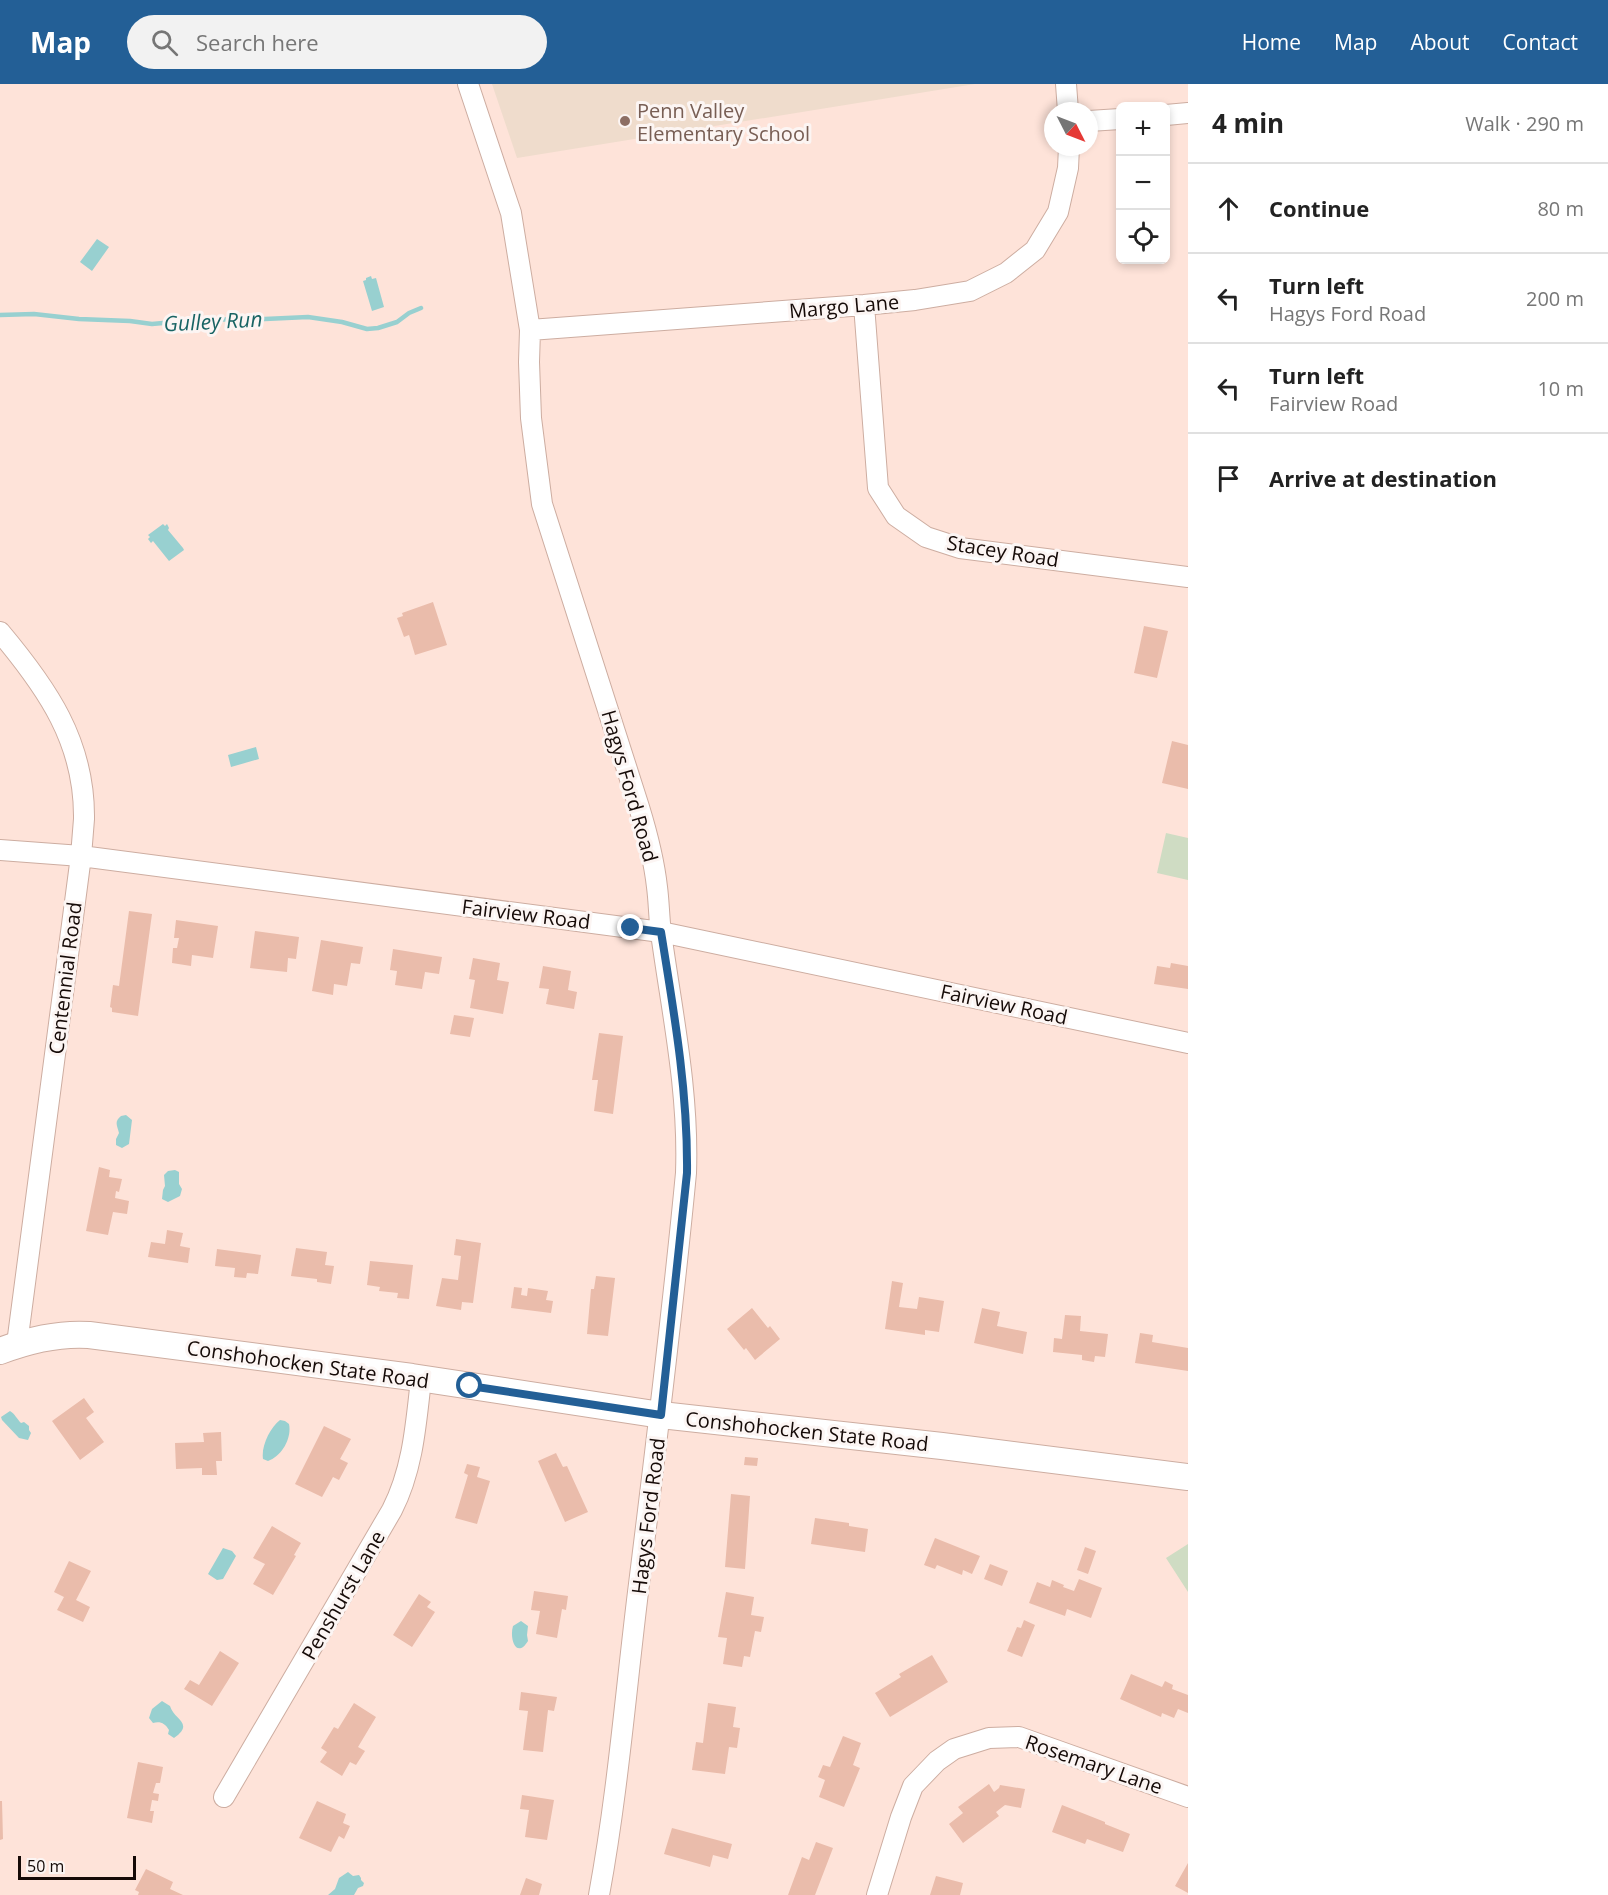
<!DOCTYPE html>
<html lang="en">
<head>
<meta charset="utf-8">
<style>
	body { margin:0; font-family:"Open Sans",sans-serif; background:#f2f2f2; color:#222 }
	.controls { position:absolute; right:18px; top:18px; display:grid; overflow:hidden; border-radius:9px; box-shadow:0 3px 9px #0003 }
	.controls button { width:54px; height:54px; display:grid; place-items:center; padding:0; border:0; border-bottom:2px solid #e0e0e0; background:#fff; color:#222; font:30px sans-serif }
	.compass { position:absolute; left:1044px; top:18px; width:54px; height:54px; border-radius:50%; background:#fff; box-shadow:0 3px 9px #0003; rotate:132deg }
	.scale { position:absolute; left:18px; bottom:15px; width:118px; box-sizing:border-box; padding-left:6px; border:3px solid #150a07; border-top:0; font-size:16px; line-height:21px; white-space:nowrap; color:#150a07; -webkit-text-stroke:4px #fcf5f3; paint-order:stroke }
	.stop { position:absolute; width:18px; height:18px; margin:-14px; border:4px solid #235f96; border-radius:50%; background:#fff }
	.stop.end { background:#235f96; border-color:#fff; box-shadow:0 2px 6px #0008 }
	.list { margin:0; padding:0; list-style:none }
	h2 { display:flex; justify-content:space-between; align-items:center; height:78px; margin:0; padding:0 24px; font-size:26px }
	h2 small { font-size:20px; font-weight:400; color:#767676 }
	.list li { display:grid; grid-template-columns:39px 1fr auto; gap:18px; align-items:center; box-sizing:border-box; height:90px; padding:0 24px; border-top:2px solid #e0e0e0 }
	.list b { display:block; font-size:22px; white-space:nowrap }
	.list p { margin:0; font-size:20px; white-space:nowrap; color:#767676 }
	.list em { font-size:20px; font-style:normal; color:#767676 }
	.icon { flex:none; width:33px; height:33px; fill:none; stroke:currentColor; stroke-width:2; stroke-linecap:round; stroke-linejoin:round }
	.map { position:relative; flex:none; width:1188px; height:1811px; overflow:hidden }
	header { display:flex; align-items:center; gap:36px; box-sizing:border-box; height:84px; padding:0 30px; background:#235f96; color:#fff }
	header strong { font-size:28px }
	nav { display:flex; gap:33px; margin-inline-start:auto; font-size:21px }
	.search { width:420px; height:54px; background:#f2f2f2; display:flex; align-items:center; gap:15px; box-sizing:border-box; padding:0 21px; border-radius:33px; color:#767676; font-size:22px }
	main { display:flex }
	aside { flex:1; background:#fff }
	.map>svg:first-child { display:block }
</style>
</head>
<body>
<header>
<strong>Map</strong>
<div class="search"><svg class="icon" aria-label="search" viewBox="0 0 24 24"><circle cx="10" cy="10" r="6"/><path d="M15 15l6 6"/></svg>Search here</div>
<nav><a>Home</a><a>Map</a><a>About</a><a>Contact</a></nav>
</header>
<main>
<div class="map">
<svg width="1188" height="1811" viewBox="0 0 1188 1811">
	<rect width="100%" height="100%" fill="#fee3d9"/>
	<!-- education -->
	<path fill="#efdccc" d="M492,0H975L517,74Z"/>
	<!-- green -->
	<path fill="#cfdcc3" d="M1166,749L1188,754V796L1157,789Z
		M1188,1460V1508L1166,1474Z"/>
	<!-- water -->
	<path fill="#98d0d0" d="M97,155L109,163L92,187L80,178Z
		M371,192L372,195L376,194L384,223L372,227L363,197L366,196V194Z
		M163,440L165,442L167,440L169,444L168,446L183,464L184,466L169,477L153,457L151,459L148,455L150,453L148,451Z
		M256,663L259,675L231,683L228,671Z
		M126,1031L132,1036L129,1060L122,1064L116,1061V1055L119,1049C117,1041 114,1038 121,1032Z
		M175,1086L179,1088V1100L182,1105L180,1112L168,1118L162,1115L163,1106L165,1102L164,1091L168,1087Z
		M10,1327C15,1330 17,1335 21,1339L24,1338L29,1342V1346L31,1349L28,1356L19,1354L2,1336L1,1333Z
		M280,1336L285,1337L289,1340C292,1354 282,1372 268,1377L263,1375C261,1362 270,1344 280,1336Z
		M223,1464L232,1467L236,1472L223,1495L217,1496L208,1490Z
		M521,1537L528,1542L527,1551L528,1557C517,1575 509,1556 513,1542Z
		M162,1617L170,1622C174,1636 195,1639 174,1654L168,1650L169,1646C165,1639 160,1637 153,1639L149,1634L152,1625Z
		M348,1788L353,1792L359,1791L361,1794V1796L364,1799L363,1802L358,1804L354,1811H328L335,1805L339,1794Z"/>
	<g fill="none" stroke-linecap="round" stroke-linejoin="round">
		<!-- stream -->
		<path stroke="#98d0d0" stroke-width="4.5" d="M0,231L34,230L79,235L130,237L152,240L207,235L243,236L308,233L342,238L367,245L378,244L397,238L409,229L421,224"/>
	</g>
	<!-- building -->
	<path fill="#eabcab" d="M433,518L447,561L415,571L409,551L404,553L397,534L403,532L402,529Z
		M1144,542L1168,547L1157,594L1134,589Z
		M1172,657L1188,661V705L1162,699Z
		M129,827L152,830L138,932L112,928V924L110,923L113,901L119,902Z
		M176,836L218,842L213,874L192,871L191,882L172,879L173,864H177L179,854H174Z
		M255,847L299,853L296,875L288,874L287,888L250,884Z
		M321,856L363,863L360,880L351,879L347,902L334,900L333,911L312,907Z
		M393,865L442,873L439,890L425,888L422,905L395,901L397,887L390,886Z
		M473,874L500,879L497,896L509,898L503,930L470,924L475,896L469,895Z
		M1171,879L1188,882V905L1154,900L1157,882L1170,884Z
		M543,882L571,887L568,906L577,908L574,925L546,920L549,905L539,904Z
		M454,931L474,934L470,953L450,950Z
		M599,949L623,952L613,1030L594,1027L598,996H592Z
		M99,1083L110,1086L109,1093L122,1095L119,1108L116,1107L115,1114L129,1117L127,1130L113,1128L108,1151L86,1147Z
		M167,1146L183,1149L180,1162L190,1164L188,1179L148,1173L151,1158L165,1160Z
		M456,1155L481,1159L473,1219L462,1218L461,1226L436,1222L442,1194L458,1196L461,1172L454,1171Z
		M296,1164L327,1168L325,1181L334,1182L331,1200L317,1198V1195L291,1192Z
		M217,1165L261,1171L258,1190L247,1189L246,1194L234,1193L235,1184L215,1182Z
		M370,1177L413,1181L409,1215L397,1214L398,1209L379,1207L380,1203L367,1201Z
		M596,1192L615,1194L608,1252L587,1250L591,1205H594Z
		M892,1197L903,1199L899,1223L917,1225L919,1213L944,1217L939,1248L925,1246V1251L885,1245Z
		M514,1203L522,1204L521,1211L527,1212L528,1204L548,1207L546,1216L553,1217L551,1229L511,1224Z
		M752,1224L768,1244L770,1242L780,1255L755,1276L746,1264L744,1266L727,1245Z
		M982,1224L1000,1228L997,1242L1027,1248L1023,1270L974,1259Z
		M1065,1231L1081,1232L1080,1247L1108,1250L1105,1273L1095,1272L1094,1278L1082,1276V1271L1053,1268L1054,1254L1062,1255Z
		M1140,1249L1153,1251L1152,1258L1188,1264V1287L1135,1279Z
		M84,1314L94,1328L86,1334L104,1358L80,1376L52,1337Z
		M324,1342L351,1355L340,1375L348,1379L339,1396L333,1393L322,1413L295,1400Z
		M221,1348L222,1377H216L217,1391H202V1384L176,1385L175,1359L204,1358L203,1349Z
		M556,1369L563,1383L567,1382L588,1428L565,1438L538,1377Z
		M745,1373L758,1374L757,1382L744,1381Z
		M467,1380L480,1383L477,1393L490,1397L477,1440L455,1434L468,1391L464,1389Z
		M731,1410L750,1412L745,1485L725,1483Z
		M815,1434L849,1439V1442L868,1445L865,1468L811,1460Z
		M272,1442L301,1459L294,1471L296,1472L273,1511L253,1500L265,1480L253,1474Z
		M935,1454L980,1472L972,1490L963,1486L962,1491L937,1481L935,1485L924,1481Z
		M1085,1463L1096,1467L1088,1490L1077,1486Z
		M69,1477L91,1487L76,1516L90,1523L83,1538L57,1526L64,1513L54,1508Z
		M990,1480L1008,1487L1002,1502L984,1495Z
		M1079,1495L1102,1504L1091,1534L1067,1525L1065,1532L1029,1519L1037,1498L1050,1503L1052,1496L1064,1501L1063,1503L1074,1507Z
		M534,1507L568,1512L566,1526L562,1525L557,1554L536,1550L540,1527L531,1526Z
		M726,1508L754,1513L751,1531L764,1533L761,1548L755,1547L750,1573L744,1572L742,1583L723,1580L727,1554L718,1553Z
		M419,1510L431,1518L427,1523L435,1528L412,1563L393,1551Z
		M1024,1536L1035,1541L1022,1573L1007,1567L1017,1543L1021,1544Z
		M220,1567L239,1579L212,1622L184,1605L190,1596L199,1601Z
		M932,1571L948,1598L890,1633L875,1609L901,1593L899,1590Z
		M1131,1590L1162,1603L1165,1597L1173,1601L1172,1605L1188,1611V1629L1178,1625L1174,1634L1162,1629L1161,1633L1120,1615Z
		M521,1608L557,1613L554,1627L548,1626L543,1668L523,1666L528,1627L519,1626Z
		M354,1619L376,1633L358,1663L365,1667L356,1681L350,1678L342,1692L320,1678L327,1668L321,1664L334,1643L338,1645Z
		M708,1619L736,1623L733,1643L740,1644L737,1664L729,1663L725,1690L692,1686L696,1658L703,1659Z
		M843,1652L861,1659L853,1681L860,1684L844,1723L819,1713L825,1696L818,1693L823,1681L830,1683Z
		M138,1678L163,1683L160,1699H156L153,1709L159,1710L158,1717L152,1716L150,1727H154L152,1739L127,1734Z
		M989,1700L994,1708L999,1704L1000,1701L1025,1705L1021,1724L1005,1721L996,1728L999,1732L963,1759L949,1740L963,1729L958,1723Z
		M522,1711L554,1716L547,1756L525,1753L529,1726L520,1725Z
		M0,1717H2L3,1755L0,1756Z
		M317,1717L346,1730L343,1739L350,1742L344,1755L339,1752L331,1768L299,1754Z
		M1062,1721L1105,1738V1740L1130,1750L1123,1768L1087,1755L1085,1760L1052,1748Z
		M672,1744L732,1760L728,1775L713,1771L710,1783L664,1770Z
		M816,1758L833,1764L815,1811H788L802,1773L809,1776Z
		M1188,1779V1809L1175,1802Z
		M146,1785L173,1798L170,1805L183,1811H138L139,1808L135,1806Z
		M936,1792L963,1799L960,1811H930Z
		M526,1794L542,1800L539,1811H520Z"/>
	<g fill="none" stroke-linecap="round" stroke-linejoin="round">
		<!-- minor casing -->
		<g stroke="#cdada1" stroke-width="22">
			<path id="minor" d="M468,0L511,129L530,246L529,278L531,334L542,420L639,723C647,749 654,776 657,803C659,818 659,834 661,849C672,929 689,1007 686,1089C673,1226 656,1363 639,1500C626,1604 618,1708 599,1811
				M1066,0L1068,27
				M1166,31L1188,29
				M1089,37L1120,35
				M864,221L878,404L896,432L926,453L960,464L1188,493
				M530,246L864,221L915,216L970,207L1006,189L1035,166L1058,128L1068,84L1069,63
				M0,548C47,604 85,658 84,735C83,747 82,759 81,772L17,1260
				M0,766L81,772L661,848L1188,959
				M224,1713L392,1426C413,1385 416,1340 421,1295
				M877,1811L901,1733L913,1702L937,1677L954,1665L989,1654L1019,1653L1188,1713"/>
		</g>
		<!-- major casing -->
		<g stroke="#cdada1" stroke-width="28">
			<path id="major" d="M0,1267C29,1256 58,1249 89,1251L412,1293L661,1331L942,1362L1188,1393"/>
		</g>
		<!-- minor -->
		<use href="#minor" stroke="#fff" stroke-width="20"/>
		<!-- major -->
		<use href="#major" stroke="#fff" stroke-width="26"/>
	</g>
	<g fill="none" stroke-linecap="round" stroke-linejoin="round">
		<!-- route -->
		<path stroke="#235f96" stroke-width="8" d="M470,1302L661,1331L687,1089C688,1008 674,928 661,848L631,844"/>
	</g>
	<!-- markers -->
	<circle fill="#8d6e63" stroke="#fcf5f3" stroke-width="2" cx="625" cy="37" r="6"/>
	<g text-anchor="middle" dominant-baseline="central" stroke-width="6" stroke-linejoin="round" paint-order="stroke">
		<!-- education labels -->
		<g font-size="20" fill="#785e54" stroke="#fcf5f3" text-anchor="start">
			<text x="637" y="26">Penn Valley<tspan x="637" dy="23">Elementary School</tspan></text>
		</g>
		<!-- street labels -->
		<g font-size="20" fill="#150a07" stroke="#fcf5f3">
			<text transform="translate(844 222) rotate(-5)">Margo Lane</text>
			<text transform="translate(1003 467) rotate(9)">Stacey Road</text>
			<text transform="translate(630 702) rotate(74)">Hagys Ford Road</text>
			<text transform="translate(526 830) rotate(7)">Fairview Road</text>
			<text transform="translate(65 894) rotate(-83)">Centennial Road</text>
			<text transform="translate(1004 920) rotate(12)">Fairview Road</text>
			<text transform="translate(308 1280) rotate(8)">Conshohocken State Road</text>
			<text transform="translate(807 1347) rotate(6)">Conshohocken State Road</text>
			<text transform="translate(648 1432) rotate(-83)">Hagys Ford Road</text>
			<text transform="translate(343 1511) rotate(-60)">Penshurst Lane</text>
			<text transform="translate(1094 1680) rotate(19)">Rosemary Lane</text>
		</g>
		<!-- water labels -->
		<g font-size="21" font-style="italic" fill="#186464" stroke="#fcf5f3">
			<text transform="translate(213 237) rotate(-3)">Gulley Run</text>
		</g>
	</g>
</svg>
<div class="controls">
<button>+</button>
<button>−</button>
<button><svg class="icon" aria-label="locate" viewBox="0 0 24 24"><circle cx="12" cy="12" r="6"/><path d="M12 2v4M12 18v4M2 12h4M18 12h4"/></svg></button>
</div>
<svg class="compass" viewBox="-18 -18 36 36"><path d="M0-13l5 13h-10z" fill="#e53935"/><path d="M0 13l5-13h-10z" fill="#767676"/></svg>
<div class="scale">50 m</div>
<div class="stop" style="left:470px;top:1302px"></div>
<div class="stop end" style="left:631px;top:844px"></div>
</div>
<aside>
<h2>4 min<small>Walk · 290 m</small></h2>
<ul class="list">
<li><svg class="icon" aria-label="ahead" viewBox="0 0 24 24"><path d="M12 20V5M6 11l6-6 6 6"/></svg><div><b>Continue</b></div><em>80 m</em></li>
<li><svg class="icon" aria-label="left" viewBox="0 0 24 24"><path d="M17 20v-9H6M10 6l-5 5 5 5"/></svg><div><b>Turn left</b><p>Hagys Ford Road</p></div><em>200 m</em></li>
<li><svg class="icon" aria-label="left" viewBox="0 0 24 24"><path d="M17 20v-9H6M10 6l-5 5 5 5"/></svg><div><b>Turn left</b><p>Fairview Road</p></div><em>10 m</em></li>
<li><svg class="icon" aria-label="arrive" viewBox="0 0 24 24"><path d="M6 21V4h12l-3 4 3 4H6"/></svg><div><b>Arrive at destination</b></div></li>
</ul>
</aside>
</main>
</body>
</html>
